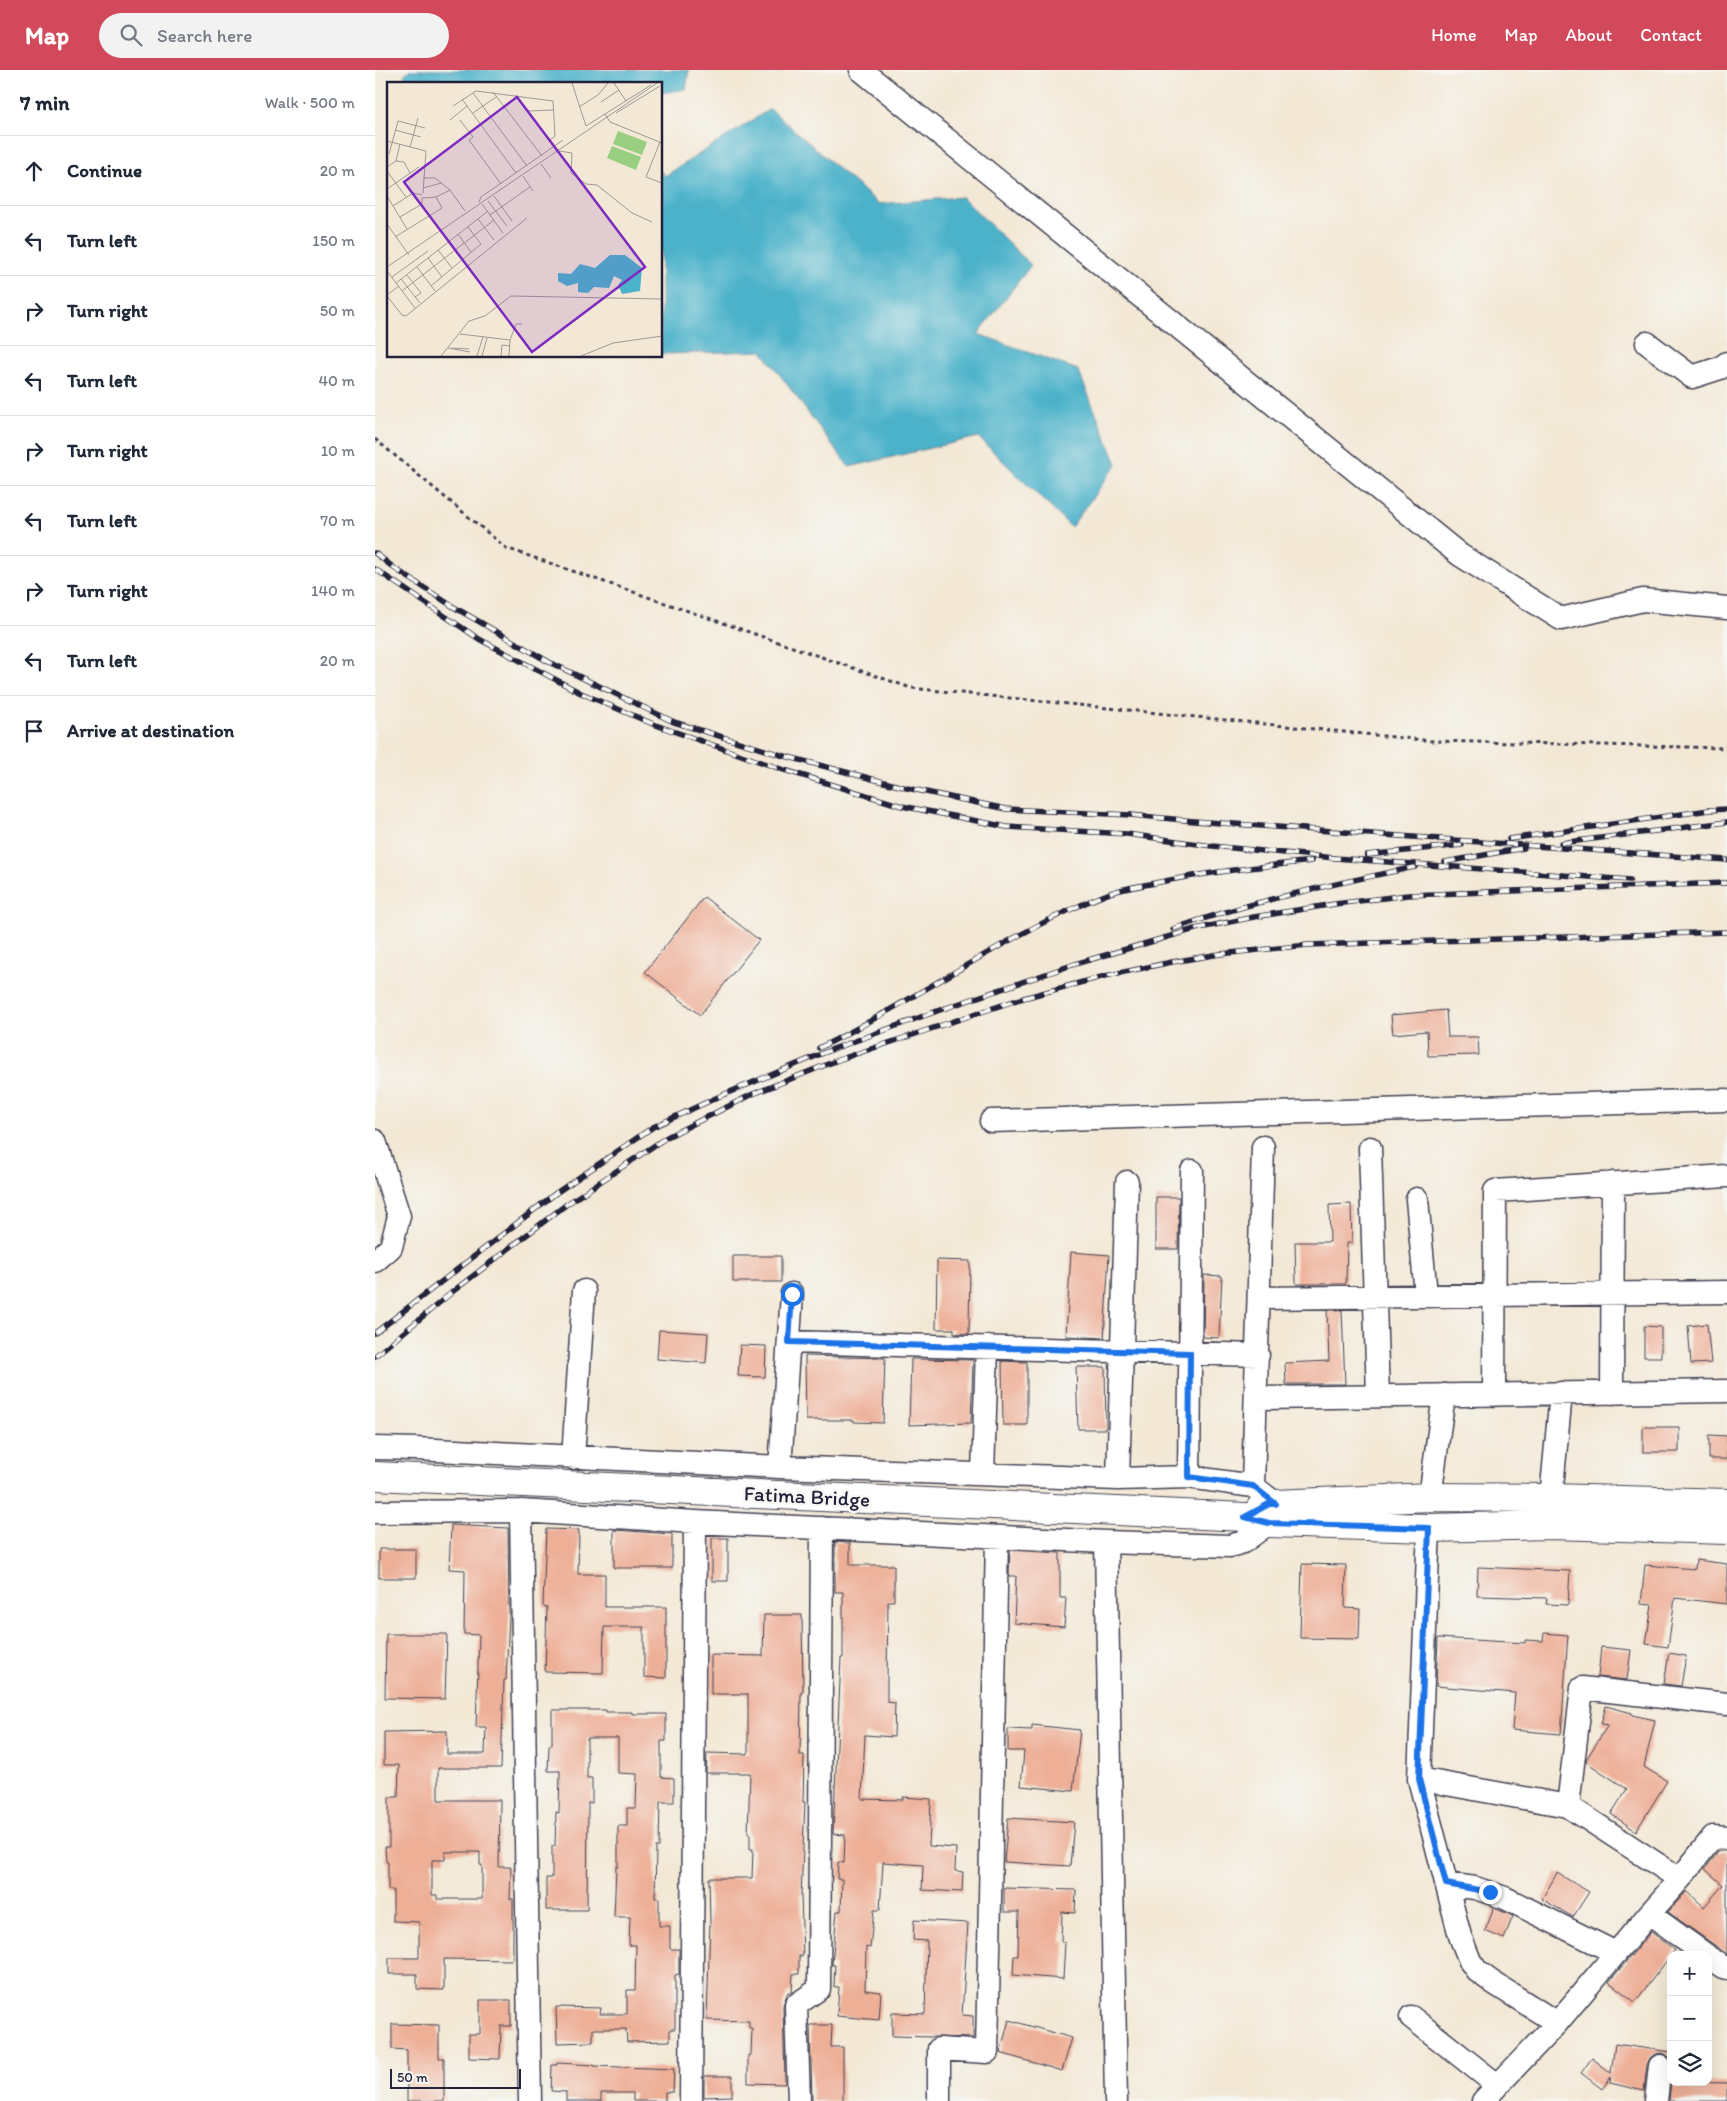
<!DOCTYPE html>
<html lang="en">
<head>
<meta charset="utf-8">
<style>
	body { margin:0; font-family:Itim,sans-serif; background:#f2f2f3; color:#1f2937 }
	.controls { position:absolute; right:15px; bottom:15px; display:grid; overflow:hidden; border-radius:10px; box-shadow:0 5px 20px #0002 }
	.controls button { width:45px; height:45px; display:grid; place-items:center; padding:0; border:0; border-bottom:1px solid #e0e1e3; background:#fff; color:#1f2937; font:25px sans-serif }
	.scale { position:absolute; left:15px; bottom:12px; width:131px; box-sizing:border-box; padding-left:5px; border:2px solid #22223b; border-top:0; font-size:14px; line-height:18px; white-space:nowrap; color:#22223b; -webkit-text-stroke:4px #f6f6f2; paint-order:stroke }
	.stop { position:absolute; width:15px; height:15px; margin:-11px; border:4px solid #1a73e8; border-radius:50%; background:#fff }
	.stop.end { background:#1a73e8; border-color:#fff; box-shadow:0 1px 5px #0008 }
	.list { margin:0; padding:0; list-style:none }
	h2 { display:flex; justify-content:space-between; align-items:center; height:65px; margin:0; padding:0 20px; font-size:21px }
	h2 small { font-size:16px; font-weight:400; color:#747a83 }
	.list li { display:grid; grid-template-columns:32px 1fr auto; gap:15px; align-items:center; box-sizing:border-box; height:70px; padding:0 20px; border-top:1px solid #e0e1e3 }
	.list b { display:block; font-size:19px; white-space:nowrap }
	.list em { font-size:16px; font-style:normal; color:#747a83 }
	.icon { flex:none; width:28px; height:28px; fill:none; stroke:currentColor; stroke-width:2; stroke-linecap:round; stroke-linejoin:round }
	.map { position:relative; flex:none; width:1352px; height:2031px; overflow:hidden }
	header { display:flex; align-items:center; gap:30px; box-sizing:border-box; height:70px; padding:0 25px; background:#d1495b; color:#fff }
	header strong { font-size:24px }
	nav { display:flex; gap:28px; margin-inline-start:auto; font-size:18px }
	.search { width:350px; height:45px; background:#f2f2f3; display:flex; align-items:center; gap:12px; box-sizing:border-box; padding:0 18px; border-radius:28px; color:#747a83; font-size:19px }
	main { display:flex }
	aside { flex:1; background:#fff }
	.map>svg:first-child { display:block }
</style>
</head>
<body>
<header>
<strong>Map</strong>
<div class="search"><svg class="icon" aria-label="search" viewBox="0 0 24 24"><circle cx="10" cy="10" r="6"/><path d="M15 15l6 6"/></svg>Search here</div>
<nav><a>Home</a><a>Map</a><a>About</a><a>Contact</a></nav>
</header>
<main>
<aside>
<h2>7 min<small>Walk · 500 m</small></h2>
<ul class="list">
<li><svg class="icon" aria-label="ahead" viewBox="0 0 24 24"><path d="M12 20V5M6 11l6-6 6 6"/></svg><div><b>Continue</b></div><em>20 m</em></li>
<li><svg class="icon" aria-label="left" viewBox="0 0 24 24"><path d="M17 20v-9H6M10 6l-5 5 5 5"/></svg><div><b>Turn left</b></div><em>150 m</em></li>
<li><svg class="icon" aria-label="right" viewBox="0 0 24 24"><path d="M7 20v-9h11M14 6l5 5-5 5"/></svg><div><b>Turn right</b></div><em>50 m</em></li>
<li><svg class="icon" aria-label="left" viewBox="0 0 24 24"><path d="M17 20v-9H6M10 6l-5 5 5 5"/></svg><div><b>Turn left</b></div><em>40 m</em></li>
<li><svg class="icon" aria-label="right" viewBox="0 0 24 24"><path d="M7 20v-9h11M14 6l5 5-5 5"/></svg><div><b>Turn right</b></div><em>10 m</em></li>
<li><svg class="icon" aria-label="left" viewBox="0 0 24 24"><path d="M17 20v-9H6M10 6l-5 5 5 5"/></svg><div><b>Turn left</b></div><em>70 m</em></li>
<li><svg class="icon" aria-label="right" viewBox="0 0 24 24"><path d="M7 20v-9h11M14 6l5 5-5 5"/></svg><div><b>Turn right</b></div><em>140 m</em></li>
<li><svg class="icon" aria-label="left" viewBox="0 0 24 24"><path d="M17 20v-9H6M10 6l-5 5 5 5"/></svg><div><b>Turn left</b></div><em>20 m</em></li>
<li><svg class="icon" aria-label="arrive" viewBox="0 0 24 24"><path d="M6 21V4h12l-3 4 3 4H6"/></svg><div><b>Arrive at destination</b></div></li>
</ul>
</aside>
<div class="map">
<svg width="1352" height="2031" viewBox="0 0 1352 2031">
	<rect width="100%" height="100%" fill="#f6f6f2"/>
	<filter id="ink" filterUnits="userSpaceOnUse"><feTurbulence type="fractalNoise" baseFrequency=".02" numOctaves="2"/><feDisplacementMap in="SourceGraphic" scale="10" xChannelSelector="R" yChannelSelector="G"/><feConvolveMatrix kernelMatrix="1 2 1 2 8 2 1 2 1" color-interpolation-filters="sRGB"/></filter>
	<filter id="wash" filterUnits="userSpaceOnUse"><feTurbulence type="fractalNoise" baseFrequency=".0096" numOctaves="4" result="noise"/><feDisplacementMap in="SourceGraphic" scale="20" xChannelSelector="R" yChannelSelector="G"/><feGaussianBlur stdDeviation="1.12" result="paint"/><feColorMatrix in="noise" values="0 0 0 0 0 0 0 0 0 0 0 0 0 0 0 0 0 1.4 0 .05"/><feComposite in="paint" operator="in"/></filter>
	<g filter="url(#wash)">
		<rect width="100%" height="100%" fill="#f3e8d5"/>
		<!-- water -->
		<path fill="#4cb2ca" stroke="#376a82" d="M34,0H314L311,19L286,23V14H33L29,5Z
			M395,39L504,134L587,127L656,195L603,264L703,300L742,394L696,457L603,367L474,397L387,281L286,284V101L290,106Z"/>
		<g id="blocks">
			<!-- building -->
			<path fill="#eeaf97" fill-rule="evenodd" d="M329,827L384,870L325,945L270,902Z
				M1071,940L1073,967H1103L1104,985L1053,986L1052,961L1018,964L1016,945Z
				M781,1127H804L803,1179H781Z
				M976,1134L977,1173H972L971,1214H921L920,1172H955L954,1135Z
				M696,1182L734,1185L729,1268L691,1266Z
				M358,1186H406V1212H358Z
				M562,1190L595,1191L594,1264L579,1263V1259H561Z
				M829,1205L847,1206L844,1268L828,1267Z
				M952,1240H967L970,1314H911L910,1293L954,1291Z
				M1332,1254L1336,1293L1316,1294L1313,1256Z
				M1269,1256L1286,1257V1287H1269Z
				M284,1260L333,1263L331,1293L282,1289Z
				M365,1275L391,1276L390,1307L363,1306Z
				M430,1286L510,1288L508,1353L479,1352V1350H431Z
				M536,1289L598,1290L596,1353L534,1355Z
				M627,1291L652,1292V1355H628Z
				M701,1297H730L731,1359H703Z
				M1268,1357H1304V1382H1268Z
				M1334,1365L1352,1366V1389H1334Z
				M76,1455L133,1458L134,1547L131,1610H129L126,1698H63V1730H125L124,1797H136L135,1829H138V1890L69,1889V1920L42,1919V1904H14V1888H44V1852L18,1851V1820H13V1792H11L10,1777H14V1727H23L24,1695H9V1662L72,1661V1684H110L111,1657H101L104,1565L89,1564L90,1500L74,1499ZM70,1782H105V1795H107V1829H62V1825H57V1790H70Z
				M171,1459L204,1460L203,1504H230V1537H291V1608L269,1607V1557H229L228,1603L170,1602L172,1537L168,1536Z
				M239,1460L297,1464V1498H239Z
				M337,1468H353V1511H337Z
				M460,1472L475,1473V1495H519V1531H513L512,1610V1632L520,1633L519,1667L490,1665L487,1729L528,1730V1727L556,1729L554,1776L581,1778L580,1801L588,1802L587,1822L547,1820L548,1795L508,1792L505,1840H499L495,1878L491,1877L490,1920L506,1922L504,1950L462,1946L464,1917H459L460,1895H457L462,1841H466L467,1809H462L463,1792L469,1793L470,1765L458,1764L466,1588H468V1522H460Z
				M4,1479H41V1508H4Z
				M635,1480L685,1483V1528H691L689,1557L639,1553L641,1506H634Z
				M1321,1490L1352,1494V1534L1300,1528L1293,1577L1271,1574L1277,1535L1266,1534L1270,1495L1320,1499Z
				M927,1494L971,1495L970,1538L985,1539L984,1569L925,1568Z
				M1103,1497L1195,1501L1193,1535L1171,1534L1172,1528L1102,1526Z
				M389,1545H427L428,1622H426L425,1685H429L428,1732H430L426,1826L428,1886H424V1904H418L417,1922H413L408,1935L410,2014L373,2013V1985H376L377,1958H374V1951L332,1950L335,1850L334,1808H377L378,1779H375V1764H373L375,1703H331L332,1683L373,1684V1624H336V1585L388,1586Z
				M1169,1563L1193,1565L1186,1664L1137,1660L1140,1623L1061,1616L1063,1568L1150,1573V1570L1168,1571Z
				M11,1564H72L70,1629L10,1628Z
				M1226,1577L1256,1580L1252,1610L1223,1607Z
				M1294,1583L1311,1586L1306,1616L1289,1614Z
				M1231,1636L1257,1643V1645L1280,1650L1269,1697L1292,1711L1261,1761L1236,1744L1252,1719L1211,1692L1212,1688L1233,1655L1226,1654Z
				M177,1640H231V1642H257V1644H291V1671H286V1707L299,1708V1732H285L284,1777H281L280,1828H284V1856H295V1879H304V1904L300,1905V1959H295V1971L252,1972L251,1959H218V1972L182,1973L181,1937L226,1938L225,1944H252V1920H260L261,1875H254L255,1847H239L241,1797H243V1756H252V1738H261L262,1704L243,1703V1668H212V1708H217V1733H213L212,1840H171V1808H177V1776H180L181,1742L184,1743L185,1701H173L174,1675H177Z
				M657,1655L705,1660L698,1721L646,1716L649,1681H633V1659L657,1660Z
				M633,1748L699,1752L695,1796L629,1792Z
				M1344,1781H1352V1884L1293,1842L1312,1821L1329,1837L1348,1815L1330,1799Z
				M1182,1803L1214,1822L1198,1847L1167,1829Z
				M629,1818L701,1820L700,1843L687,1842L686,1872H690L688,1909L638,1905L639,1886H643L644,1842H629Z
				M1119,1838L1138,1846L1129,1869L1110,1861Z
				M539,1850L593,1853L587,1945L598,1946V1968L517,1966V1943L550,1944L552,1871L538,1870Z
				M1276,1862L1300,1880L1260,1932L1234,1912Z
				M105,1930H136V1956H126L125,1989L94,1988V1964H105Z
				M634,1950L697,1968L687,2001L625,1983Z
				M17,1954L64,1955V1988H69V2031H32V1980L17,1979Z
				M435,1955H457L456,1977H468V2031H437Z
				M1240,1974L1296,1982V1989L1292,1985L1286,1983L1280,1984L1275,1988L1272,1995L1269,2021L1235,2013L1236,2007L1227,2019L1206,2003L1217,1988L1236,2003Z
				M182,1993L219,1995V1996L299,1999L298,2022H290V2031H258V2023H226V2031H191V2022L176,2021L177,1995H182Z
				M329,2006H357V2026L329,2027Z
				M1296,2012L1352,2013V2031H1294Z"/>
		</g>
	</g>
	<g filter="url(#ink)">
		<use href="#blocks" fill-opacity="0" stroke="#414052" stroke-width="1"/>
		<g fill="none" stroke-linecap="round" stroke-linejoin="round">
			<!-- minor casing -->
			<g stroke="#414052" stroke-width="25">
				<path id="minor" d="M486,0L1085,485L1186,549L1268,530L1352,538
					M1272,273L1317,307L1345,298L1352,293
					M616,1051L1352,1030
					M0,1071L24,1146L16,1177L0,1191
					M995,1078L1003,1326
					M1042,1129L1051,1225
					M884,1228L1352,1222
					M414,1272L883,1285
					M1237,1323L1238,1113
					M1119,1325L1120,1121L1352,1106
					M881,1328L1352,1321
					M0,1378L41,1379L405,1397L743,1409L814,1407L878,1416L901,1434
					M198,1388L209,1221
					M405,1397L417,1224
					M608,1404L612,1277
					M814,1407L817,1101
					M743,1409L752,1112
					M878,1416L888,1077
					M1055,1427L1069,1325
					M1176,1428L1186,1323
					M146,1441L155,2031
					M0,1442L146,1441L320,1452L731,1472L855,1476L868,1472L894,1453
					M1054,1458L1044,1709L1193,1736L1305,1809L1338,1767L1352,1768
					M731,1472L741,2031
					M1044,1709L1085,1866L1095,1891L1102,1901L1117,1912L1182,1953
					M1193,1736L1207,1618L1352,1634
					M1305,1809L1274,1844L1331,1885
					M1071,1814L1100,1818L1130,1828L1241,1883
					M1333,1887L1348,1897L1352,1898
					M1036,1947L1122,2015
					M316,2031L320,1452
					M424,2031L421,1935L444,1919L447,1458
					M564,2031V1979L612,1982L622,1467
					M1108,2031L1182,1953L1274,1844
					M1281,2031L1285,1996"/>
			</g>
			<!-- major casing -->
			<g stroke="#414052" stroke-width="30">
				<path id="major" d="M0,1406L870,1447L894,1453L1054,1458L1175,1455L1352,1460
					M885,1439L894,1434H901L1055,1427L1176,1428L1352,1433"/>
			</g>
			<!-- path -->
			<path stroke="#414052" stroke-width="3" stroke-dasharray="4 4" stroke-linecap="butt" d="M0,369L131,478L536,618L1058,671L1352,678"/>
			<!-- minor -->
			<use href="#minor" stroke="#fff" stroke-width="22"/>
			<!-- major -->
			<use href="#major" stroke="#fff" stroke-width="28"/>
			<!-- rail casing -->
			<g stroke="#22223b" stroke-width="5.5">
				<path id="rail" d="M0,483L19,498L77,536L174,592L299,652L406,685L532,718L631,739L756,745L819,751L1352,790
					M0,499L104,569L206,623L278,654L406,699L527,736L632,757L752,764L837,776L960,788L1255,810
					M1134,769L1334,740L1352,739
					M1186,773L1352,752
					M992,785L1087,775
					M1070,792L1149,778
					M798,859C877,831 959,814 1040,797
					M444,978C543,930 632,862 735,823C749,818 765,816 780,813C832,802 884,797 937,791
					M0,1263L181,1123L278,1057L343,1027L458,979L565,940L700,894L820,859L879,847L960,834L1033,825L1352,813
					M0,1286L81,1219L192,1134L292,1067L378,1024L463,990L645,929L730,906L797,892L845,884L933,875L1352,862"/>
			</g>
			<!-- rail -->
			<use href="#rail" stroke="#f6f6f2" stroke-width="4" stroke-dasharray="11" stroke-linecap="butt"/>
		</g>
	</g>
	<g fill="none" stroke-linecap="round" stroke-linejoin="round" filter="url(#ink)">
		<!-- route -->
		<path stroke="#1a73e8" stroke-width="6" d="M417,1224L414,1272L815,1283L814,1407L878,1416L901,1434H894L870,1447L894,1453L1054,1458L1044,1709L1071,1814L1115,1822"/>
	</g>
	<g text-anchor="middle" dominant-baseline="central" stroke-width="5" stroke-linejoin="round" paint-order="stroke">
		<!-- street labels -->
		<g font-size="21" fill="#22223b" stroke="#f6f6f2">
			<text transform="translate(432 1426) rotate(3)">Fatima Bridge</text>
		</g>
	</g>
	<!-- overview -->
	<g transform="translate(12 12)">
		<rect width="275" height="275" fill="#f3e8d5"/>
		<path d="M231,49L260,60L255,73L226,62ZM225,64L254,75L249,88L220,76Z" fill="#98cf81"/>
		<path d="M223,173H238L255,186L253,209L235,212L231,203L235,198L227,194L222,206L207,205L201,211L191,210V201L180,204L171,199V191L184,192L193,182L208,186Z" fill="#4cb2ca"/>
		<path fill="none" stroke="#9f9997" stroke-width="1" d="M185,1L199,44L218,32M227,1L239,19M264,3L218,32L223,40L275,61M106,10L155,74M86,11L140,84M128,13L167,65M75,17L129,91M214,20L232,8M66,24L89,9L166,19L168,54L163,58M192,25L211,13L221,1M141,29L167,28M86,31L109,15M229,31L273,4M63,38L80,24M73,38L86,55L82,58L114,102M8,48L34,55M0,59L39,69L36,111M273,60L259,95L275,101M23,65L31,36M172,69L185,71L184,91L199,102L210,103L245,131L265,140M2,72L11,39L38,46M9,79L13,62M154,82L164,96M0,85L9,79L17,80L23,91M0,89L19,115M136,94L146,109M36,96H48L63,108M36,106L54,101M0,107L32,85M0,114L20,147M107,114L125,139M101,119L120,144M92,120L94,115L176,58M95,122L116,151M6,124L26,111L35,113M103,133L143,105M13,135L35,122V116L49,115L63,108L78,129M91,137L107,158M0,142L22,173M71,152L84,170M8,155L55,126L49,115M61,160L75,178M51,168L65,186M41,176L55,195M0,185L270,1M30,185L48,209M0,189L28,226M20,193L34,211L28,215M5,195L41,169M14,197L33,221M9,201L101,129M44,204L94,162L81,145M15,209L107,138M0,213L12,204M0,214L15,233L19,234L140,136M73,252L123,258L122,274M123,258L129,242H135M61,266L83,270M65,266L82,267M54,274L82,239L98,234L124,214L275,217M90,274L96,255M95,274L100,256M114,274L115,263L123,264M194,274L226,261L275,254"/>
		<path fill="#7b2cbf" fill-opacity="0.15" stroke="#7b2cbf" stroke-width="2.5" d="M130,15L258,185L145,270L17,100Z"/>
		<rect width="275" height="275" fill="none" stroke="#22223b" stroke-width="2.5"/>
	</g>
</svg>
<div class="controls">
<button>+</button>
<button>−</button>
<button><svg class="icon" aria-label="layers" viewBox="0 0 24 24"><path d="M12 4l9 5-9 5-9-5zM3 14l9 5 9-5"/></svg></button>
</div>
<div class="scale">50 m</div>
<div class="stop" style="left:417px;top:1224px"></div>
<div class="stop end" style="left:1115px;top:1822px"></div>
</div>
</main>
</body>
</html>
